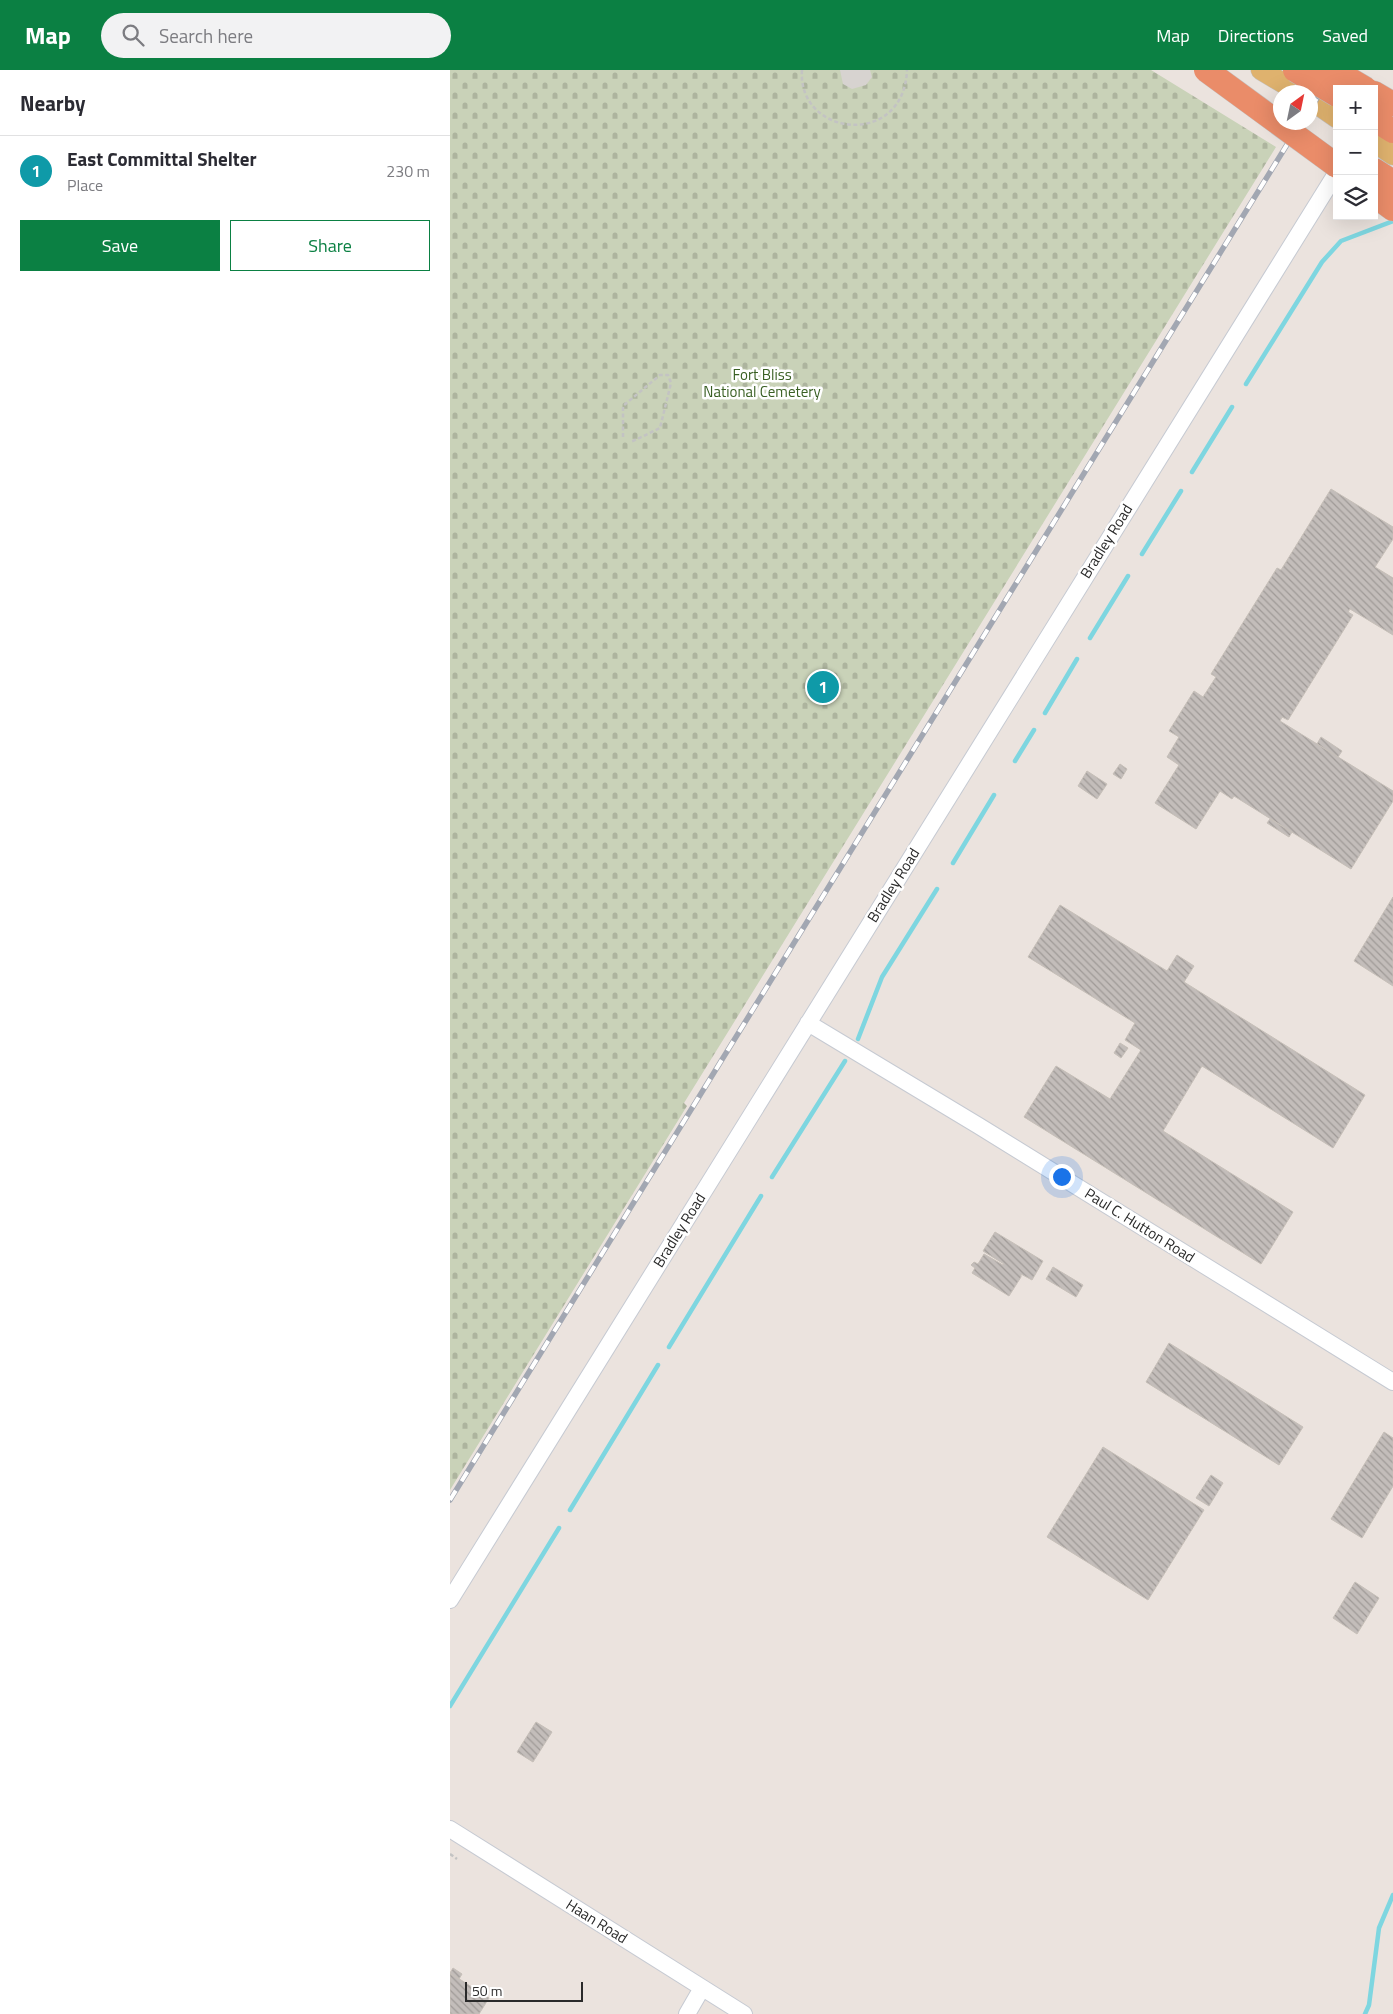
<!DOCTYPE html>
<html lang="en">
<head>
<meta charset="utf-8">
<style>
	body { margin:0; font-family:"Titillium Web",sans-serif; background:#f2f2f3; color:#2b2b33 }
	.controls { position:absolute; right:15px; top:15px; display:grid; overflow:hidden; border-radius:0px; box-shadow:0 5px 20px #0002 }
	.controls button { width:45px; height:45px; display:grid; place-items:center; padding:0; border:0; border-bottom:1px solid #e1e1e2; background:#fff; color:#2b2b33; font:25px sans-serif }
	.compass { position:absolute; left:823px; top:15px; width:45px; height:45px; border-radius:50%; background:#fff; box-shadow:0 5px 20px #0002; rotate:33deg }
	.scale { position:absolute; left:15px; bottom:12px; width:118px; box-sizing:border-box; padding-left:5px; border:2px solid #2a2a2a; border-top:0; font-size:14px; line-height:18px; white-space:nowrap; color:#2a2a2a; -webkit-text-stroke:4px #fff; paint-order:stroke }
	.you { position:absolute; left:611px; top:1106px; width:18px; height:18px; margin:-12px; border:4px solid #fff; border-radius:50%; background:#1a73e8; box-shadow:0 0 0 8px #1a73e833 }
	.badge { display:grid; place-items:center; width:32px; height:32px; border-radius:50%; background:#0b8043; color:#fff; font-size:16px; font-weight:700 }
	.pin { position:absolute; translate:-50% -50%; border:2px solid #fff; box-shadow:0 1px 5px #0006 }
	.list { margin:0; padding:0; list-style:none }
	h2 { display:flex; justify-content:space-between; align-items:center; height:65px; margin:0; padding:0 20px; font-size:21px }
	h2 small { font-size:16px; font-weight:400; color:#7c7c81 }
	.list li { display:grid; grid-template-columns:32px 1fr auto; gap:15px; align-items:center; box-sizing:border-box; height:70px; padding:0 20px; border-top:1px solid #e1e1e2 }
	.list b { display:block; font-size:19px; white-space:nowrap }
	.list p { margin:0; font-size:16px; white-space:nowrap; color:#7c7c81 }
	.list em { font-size:16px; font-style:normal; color:#7c7c81 }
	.actions { display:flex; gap:10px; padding:15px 20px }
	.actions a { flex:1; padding:11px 0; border:1px solid #0b8043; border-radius:0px; text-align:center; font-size:18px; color:#0b8043 }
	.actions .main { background:#0b8043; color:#fff }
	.icon { flex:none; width:28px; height:28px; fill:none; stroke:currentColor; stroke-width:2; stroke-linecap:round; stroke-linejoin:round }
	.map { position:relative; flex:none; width:943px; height:1944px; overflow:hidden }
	header { display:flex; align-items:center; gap:30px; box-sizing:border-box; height:70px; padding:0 25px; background:#0b8043; color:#fff }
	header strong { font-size:24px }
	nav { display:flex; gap:28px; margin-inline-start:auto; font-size:18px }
	.search { width:350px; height:45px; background:#f2f2f3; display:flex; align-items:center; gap:12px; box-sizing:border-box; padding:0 18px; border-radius:28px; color:#7c7c81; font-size:19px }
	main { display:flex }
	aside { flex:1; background:#fff }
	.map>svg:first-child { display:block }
</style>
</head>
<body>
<header>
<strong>Map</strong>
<div class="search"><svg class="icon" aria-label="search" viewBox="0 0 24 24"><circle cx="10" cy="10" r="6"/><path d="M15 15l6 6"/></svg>Search here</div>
<nav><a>Map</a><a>Directions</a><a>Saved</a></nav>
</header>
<main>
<aside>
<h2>Nearby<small></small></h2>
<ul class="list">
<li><span class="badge" style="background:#0f9aa8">1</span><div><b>East Committal Shelter</b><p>Place</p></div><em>230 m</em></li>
</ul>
<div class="actions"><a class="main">Save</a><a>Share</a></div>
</aside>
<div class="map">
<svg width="943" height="1944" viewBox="0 0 943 1944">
	<defs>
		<pattern id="cemetery-stones" width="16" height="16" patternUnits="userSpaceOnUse" patternTransform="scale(1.25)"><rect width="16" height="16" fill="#c9d2b8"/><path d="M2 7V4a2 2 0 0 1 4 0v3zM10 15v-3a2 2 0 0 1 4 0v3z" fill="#adb49e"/></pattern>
		<pattern id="building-back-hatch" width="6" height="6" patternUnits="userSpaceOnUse" patternTransform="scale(1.25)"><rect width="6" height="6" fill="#c3bdba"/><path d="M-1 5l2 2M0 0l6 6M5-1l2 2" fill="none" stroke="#9f9a97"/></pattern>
	</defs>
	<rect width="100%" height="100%" fill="#ebe3de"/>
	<!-- cemetery -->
	<path fill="url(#cemetery-stones)" d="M0,0H701L826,77L234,1033L237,1036L0,1420Z"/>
	<!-- plaza -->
	<path fill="#d7d3d0" d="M390,0H420L422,7L416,15L402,19L393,14Z"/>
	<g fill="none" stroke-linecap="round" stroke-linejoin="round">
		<!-- stream -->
		<path stroke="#7ed6e0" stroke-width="4.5" d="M796,314L872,192L891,171L943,151
			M742,402L782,337
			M692,484L731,421
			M640,568L678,506
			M595,643L627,589
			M565,691L584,660
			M503,793L544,725
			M408,969L432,907L487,819
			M322,1107L395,991
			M219,1277L311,1126
			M120,1440L208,1295
			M0,1636L109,1458
			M915,1944L919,1935L929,1858L943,1825"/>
	</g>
	<!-- building -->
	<path fill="url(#building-back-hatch)" stroke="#c6bfb8" d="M881,419L943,457V469L925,497L943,508V565L900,539L898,542L903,545L838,650L832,647L830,651L943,721V731L901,799L784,726L782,729L770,721L746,759L705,733L729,695L717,687L729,667L719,661L744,621L753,627L766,607L761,604L827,498L831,500Z
		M368,602L388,614L378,632L358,620Z
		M871,667L892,681L888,687L867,674Z
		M670,694L677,699L671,709L663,704Z
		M637,701L657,714L647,729L628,716Z
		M820,749L842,762L839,767L817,753Z
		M943,827V916L904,891Z
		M610,835L717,901L727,885L744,896L734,912L915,1025L883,1078L752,996L713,1061L843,1142L811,1194L574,1047L606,996L660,1029L691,980L675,970L685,953L578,887Z
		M670,973L678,978L671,988L664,983Z
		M545,1162L593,1191L582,1210L571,1204V1207L559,1226L522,1203L525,1198L521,1195L524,1192L528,1194L534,1184L553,1195L554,1194L533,1181Z
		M603,1197L633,1215L626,1227L596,1209Z
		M719,1273L853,1357L829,1395L696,1312Z
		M934,1362L943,1368V1416L912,1468L881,1449Z
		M653,1377L754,1440L698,1530L597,1467Z
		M761,1405L773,1413L759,1436L746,1428Z
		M905,1512L929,1528L907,1564L883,1548Z
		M86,1652L102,1662L83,1692L67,1682Z
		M3,1898L12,1904L9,1909L0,1903Z
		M0,1903L39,1928L29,1944H0Z"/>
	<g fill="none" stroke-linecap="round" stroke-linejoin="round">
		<!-- minor casing -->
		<g stroke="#c6cad2" stroke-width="18">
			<path id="minor" d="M358,953L529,1056L943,1312
				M0,1530L887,102
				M0,1759L294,1944
				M237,1944L252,1918"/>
		</g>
		<!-- major casing -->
		<g stroke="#c3c3c3" stroke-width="21">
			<path id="major" d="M811,0L848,22
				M861,30L887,48
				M924,72L943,85"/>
		</g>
		<!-- highway casing -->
		<g stroke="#c3c3c3" stroke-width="25">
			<path id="highway" d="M924,23L943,34
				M924,49L943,61
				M924,100L943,112
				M924,125L943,139"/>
		</g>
		<!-- path -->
		<path stroke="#c3c3c3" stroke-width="2.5" stroke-dasharray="4 2.5" stroke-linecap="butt" d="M352,0C347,67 454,79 457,0
			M173,367V336L210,305H218L221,313L210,358L181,372
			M0,1784L7,1789"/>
		<!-- minor -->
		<use href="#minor" stroke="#fff" stroke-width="16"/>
		<!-- major -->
		<use href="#major" stroke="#dfb26e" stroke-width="20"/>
		<!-- highway -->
		<use href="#highway" stroke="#ea8c69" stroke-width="24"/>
		<!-- rail casing -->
		<g stroke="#a2a7b2" stroke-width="5.5">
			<path id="rail" d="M861,38L884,0
				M0,1430L851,52"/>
		</g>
		<!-- rail -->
		<use href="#rail" stroke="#fff" stroke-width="4" stroke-dasharray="11" stroke-linecap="butt"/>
		<!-- highway-bridge casing -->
		<g stroke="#c3c3c3" stroke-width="25" stroke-linecap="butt">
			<path id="highway-bridge" d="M756,0L887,96
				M845,0L887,25
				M866,0L899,9L916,19"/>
		</g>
		<!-- highway-bridge -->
		<use href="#highway-bridge" stroke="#ea8c69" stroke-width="24"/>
	</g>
	<g text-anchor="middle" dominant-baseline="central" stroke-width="5" stroke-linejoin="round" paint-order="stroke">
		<!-- park labels -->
		<g font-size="15" fill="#395f23" stroke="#fff">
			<text x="312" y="304">Fort Bliss<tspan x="312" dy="17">National Cemetery</tspan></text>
		</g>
		<!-- street labels -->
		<g font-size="15" fill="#2a2a2a" stroke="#fff">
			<text transform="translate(656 471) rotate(-58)">Bradley Road</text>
			<text transform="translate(443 815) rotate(-58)">Bradley Road</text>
			<text transform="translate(690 1155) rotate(32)">Paul C. Hutton Road</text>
			<text transform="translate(229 1160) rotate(-58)">Bradley Road</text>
			<text transform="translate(147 1851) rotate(32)">Haan Road</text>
		</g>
	</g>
</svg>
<div class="controls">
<button>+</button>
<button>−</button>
<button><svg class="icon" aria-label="layers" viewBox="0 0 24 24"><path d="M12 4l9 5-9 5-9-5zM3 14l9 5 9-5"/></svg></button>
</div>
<svg class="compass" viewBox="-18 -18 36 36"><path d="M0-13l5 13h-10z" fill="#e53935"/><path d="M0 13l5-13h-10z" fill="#7c7c81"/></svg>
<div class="scale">50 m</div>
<div class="you"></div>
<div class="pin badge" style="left:373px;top:617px;background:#0f9aa8">1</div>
</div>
</main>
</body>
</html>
